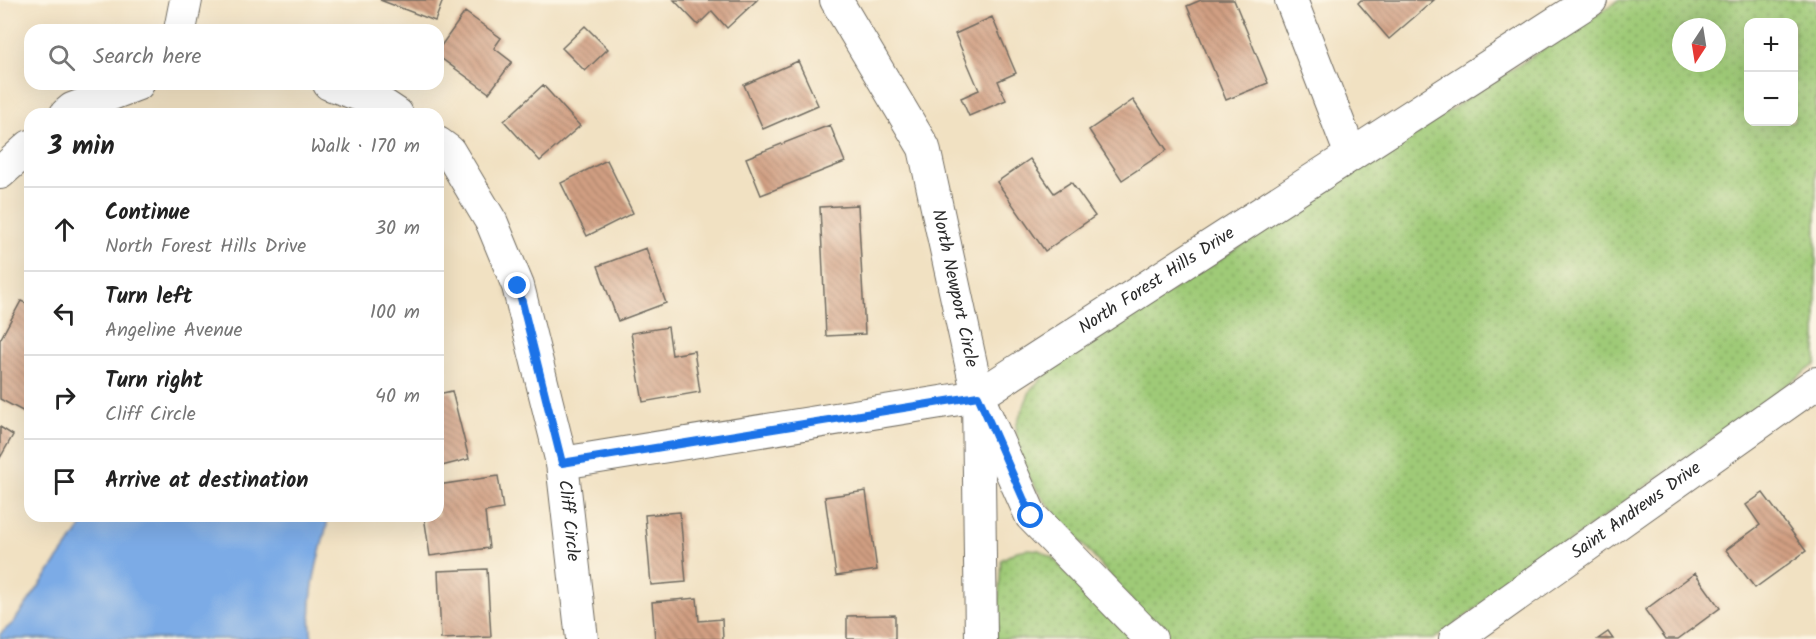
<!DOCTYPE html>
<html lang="en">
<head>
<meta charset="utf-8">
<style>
	body { margin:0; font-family:Kalam,sans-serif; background:#f6f6f6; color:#222 }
	.controls { position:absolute; right:18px; top:18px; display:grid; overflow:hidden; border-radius:12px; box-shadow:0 6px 24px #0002 }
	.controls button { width:54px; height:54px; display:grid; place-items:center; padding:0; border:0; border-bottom:2px solid #e0e0e0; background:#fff; color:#222; font:30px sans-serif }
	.compass { position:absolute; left:1672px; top:18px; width:54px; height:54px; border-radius:50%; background:#fff; box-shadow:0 6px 24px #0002; rotate:192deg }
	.stop { position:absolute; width:18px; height:18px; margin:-14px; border:4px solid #1a73e8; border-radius:50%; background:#fff }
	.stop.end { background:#1a73e8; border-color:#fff; box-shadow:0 2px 6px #0008 }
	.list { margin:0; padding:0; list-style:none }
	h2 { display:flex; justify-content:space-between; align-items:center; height:78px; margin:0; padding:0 24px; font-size:26px }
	h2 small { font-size:20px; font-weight:400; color:#767676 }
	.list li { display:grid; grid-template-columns:39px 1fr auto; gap:18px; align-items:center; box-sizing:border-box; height:84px; padding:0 24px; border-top:2px solid #e0e0e0 }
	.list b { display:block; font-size:22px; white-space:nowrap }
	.list p { margin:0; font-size:20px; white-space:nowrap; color:#767676 }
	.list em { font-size:20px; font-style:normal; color:#767676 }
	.icon { flex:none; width:33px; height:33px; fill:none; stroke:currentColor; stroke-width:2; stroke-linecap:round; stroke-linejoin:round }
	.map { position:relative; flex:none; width:1816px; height:639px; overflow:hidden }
	.search { position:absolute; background:#fff; box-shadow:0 6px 24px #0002; left:24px; top:24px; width:420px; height:66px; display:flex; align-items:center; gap:15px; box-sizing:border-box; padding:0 21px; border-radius:18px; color:#767676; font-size:22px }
	.panel { position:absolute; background:#fff; box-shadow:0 6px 24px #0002; left:24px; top:108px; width:420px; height:414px; border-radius:18px }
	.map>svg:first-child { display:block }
</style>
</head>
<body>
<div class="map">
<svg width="1816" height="639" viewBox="0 0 1816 639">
	<defs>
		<pattern id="grass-dots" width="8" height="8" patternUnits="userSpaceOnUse" patternTransform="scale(1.5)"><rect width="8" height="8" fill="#9fca77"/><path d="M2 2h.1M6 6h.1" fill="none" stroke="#82a462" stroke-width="1.8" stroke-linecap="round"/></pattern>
		<pattern id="building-back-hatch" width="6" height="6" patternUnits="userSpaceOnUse" patternTransform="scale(1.5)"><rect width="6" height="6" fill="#d19f82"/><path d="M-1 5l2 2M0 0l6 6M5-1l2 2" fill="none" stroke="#aa826b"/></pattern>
	</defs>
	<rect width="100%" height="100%" fill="#fcf5e5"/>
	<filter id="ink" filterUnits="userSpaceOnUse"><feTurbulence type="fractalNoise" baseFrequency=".0167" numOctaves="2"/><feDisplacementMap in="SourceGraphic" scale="12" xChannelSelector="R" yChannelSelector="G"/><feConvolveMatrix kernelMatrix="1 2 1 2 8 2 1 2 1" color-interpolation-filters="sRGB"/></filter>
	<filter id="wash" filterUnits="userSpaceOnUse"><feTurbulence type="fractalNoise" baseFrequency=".008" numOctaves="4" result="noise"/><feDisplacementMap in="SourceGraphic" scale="24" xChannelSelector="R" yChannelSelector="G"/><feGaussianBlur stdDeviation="1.35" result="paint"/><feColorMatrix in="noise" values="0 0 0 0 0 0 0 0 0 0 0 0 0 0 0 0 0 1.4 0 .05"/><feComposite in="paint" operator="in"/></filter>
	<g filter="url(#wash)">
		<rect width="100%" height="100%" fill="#f1e1c2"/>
		<!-- grass -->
		<path fill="url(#grass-dots)" stroke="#657a51" stroke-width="1.5" fill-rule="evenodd" d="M1619,0H1816V364L1434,639H1165L1044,500L1027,475L1017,447L1016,425L1031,389L1051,369ZM1748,22H1794V122H1748ZM1681,27H1717V63H1681Z
			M1029,549L1039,550L1053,558L1132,639H996L1001,560L1017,551Z"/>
		<!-- water -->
		<path fill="#7babe6" stroke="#536b88" stroke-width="1.5" d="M89,516H327V525C317,562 306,600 312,639H0V634L13,623Z"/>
		<g id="blocks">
			<!-- building -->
			<path fill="url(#building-back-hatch)" d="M380,0H443L435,21Z
				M674,0H757L727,28L712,11L698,25Z
				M1201,0H1234L1268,83L1226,100L1187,6Z
				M1361,0H1434L1389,39L1358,3Z
				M465,12L501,38L494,48L512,62L489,93L438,56V50Z
				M992,17L1016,73L998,81L1006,100L969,116L961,98L979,90L955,34Z
				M585,26L608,49L585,71L562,48Z
				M798,61L818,105L763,129L744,85Z
				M543,85L580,126L540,161L504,121Z
				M1133,100L1167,150L1122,180L1089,130Z
				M830,125L845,162L761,195L746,158Z
				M1030,159L1054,193L1071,182L1095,216L1045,251L997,182Z
				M607,160L633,213L587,236L561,183Z
				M858,205L865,334L826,336L820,207Z
				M646,248L666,303L618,321L598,266Z
				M21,301L30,305V415L0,399V340Z
				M668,327L672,355L694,351L700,392L643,402L631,333Z
				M452,391L469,459L438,467V394Z
				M0,427L13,435L0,458Z
				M498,476L503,509L485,512L489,548L430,556L424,516H438V485Z
				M866,491L877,570L836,576L825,497Z
				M1763,493L1806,551L1755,588L1726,550L1760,525L1746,505Z
				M680,512L686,582L651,585L645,515Z
				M487,569L491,637L441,639L438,571Z
				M1695,573L1720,608L1678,639H1666L1645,610Z
				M697,598L699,621L722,619L723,639H655L652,602Z
				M895,615V639H847V616Z
				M1608,632L1613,639H1598Z"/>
		</g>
	</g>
	<g filter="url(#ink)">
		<use href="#blocks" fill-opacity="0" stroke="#706b60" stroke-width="1.5"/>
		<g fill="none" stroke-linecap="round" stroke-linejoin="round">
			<!-- minor casing -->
			<g stroke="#706b60" stroke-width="34">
				<g id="minor">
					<path id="s1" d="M836,0L924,148L978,396L981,639"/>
					<path d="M1291,0L1351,155"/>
					<path d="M180,30L186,0"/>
					<path d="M329,84L379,102L397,114"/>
					<path d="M66,114L72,109L138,84"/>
					<path id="s2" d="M438,143L449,151L492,223L518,286L562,463L582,639"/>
					<path d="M0,173L30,146"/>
					<path d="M983,408L1031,516L1151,639"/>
					<path id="s3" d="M562,463L978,396L1591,0"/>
					<path id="s4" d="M1455,639L1816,383"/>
				</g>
			</g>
			<!-- minor -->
			<use href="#minor" stroke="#fff" stroke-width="32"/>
		</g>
	</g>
	<g fill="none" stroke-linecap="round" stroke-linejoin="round" filter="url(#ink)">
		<!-- route -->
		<path stroke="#1a73e8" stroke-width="8" d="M518,286L562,463L978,396L1031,516"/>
	</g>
	<g text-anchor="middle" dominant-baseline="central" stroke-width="4.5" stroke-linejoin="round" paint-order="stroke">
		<!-- street labels -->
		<g font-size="18" fill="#2b2b2b" stroke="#fcf5e5">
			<text stroke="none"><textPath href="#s3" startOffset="634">North Forest Hills Drive</textPath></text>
			<text stroke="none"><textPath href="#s1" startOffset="316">North Newport Circle</textPath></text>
			<text stroke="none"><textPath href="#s4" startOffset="222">Saint Andrews Drive</textPath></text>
			<text stroke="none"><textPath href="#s2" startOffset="406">Cliff Circle</textPath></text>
		</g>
	</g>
</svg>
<div class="controls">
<button>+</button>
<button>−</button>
</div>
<svg class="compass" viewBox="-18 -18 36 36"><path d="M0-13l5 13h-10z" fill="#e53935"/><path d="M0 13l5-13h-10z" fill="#767676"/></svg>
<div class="stop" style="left:1031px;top:516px"></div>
<div class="stop end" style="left:518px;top:286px"></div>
<div class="search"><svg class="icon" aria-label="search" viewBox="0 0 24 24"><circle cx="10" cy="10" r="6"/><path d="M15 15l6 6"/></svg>Search here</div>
<section class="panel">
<h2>3 min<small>Walk · 170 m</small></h2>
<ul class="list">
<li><svg class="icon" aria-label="ahead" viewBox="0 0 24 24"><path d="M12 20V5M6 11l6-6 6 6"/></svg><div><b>Continue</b><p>North Forest Hills Drive</p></div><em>30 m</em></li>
<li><svg class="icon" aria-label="left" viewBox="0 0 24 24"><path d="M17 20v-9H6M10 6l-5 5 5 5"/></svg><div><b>Turn left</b><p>Angeline Avenue</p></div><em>100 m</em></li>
<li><svg class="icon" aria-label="right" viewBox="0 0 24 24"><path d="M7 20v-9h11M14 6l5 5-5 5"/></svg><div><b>Turn right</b><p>Cliff Circle</p></div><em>40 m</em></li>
<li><svg class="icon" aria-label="arrive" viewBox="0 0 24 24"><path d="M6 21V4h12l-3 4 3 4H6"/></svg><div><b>Arrive at destination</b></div></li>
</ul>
</section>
</div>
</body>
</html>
